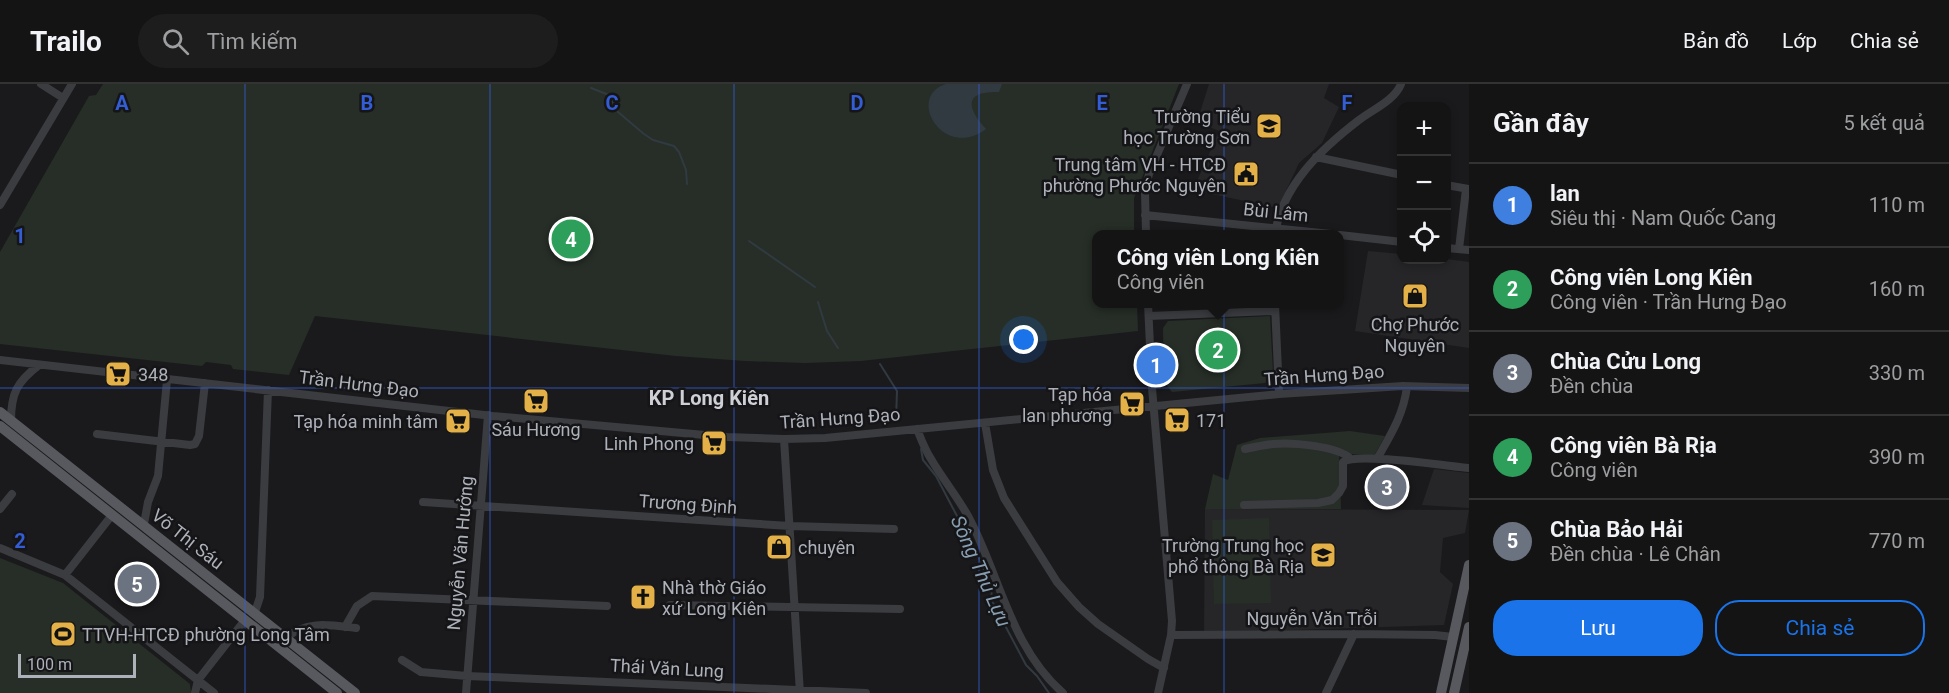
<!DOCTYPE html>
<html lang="vi">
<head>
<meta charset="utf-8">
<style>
	body { margin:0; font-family:Roboto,sans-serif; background:#1d1d1e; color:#f1f3f6 }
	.controls { position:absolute; right:18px; top:18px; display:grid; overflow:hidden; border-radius:12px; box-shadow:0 3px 9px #0003 }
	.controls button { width:54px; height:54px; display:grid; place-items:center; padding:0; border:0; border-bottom:2px solid #333334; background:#141415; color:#f1f3f6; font:30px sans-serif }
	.scale { position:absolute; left:18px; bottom:15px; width:118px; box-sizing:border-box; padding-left:6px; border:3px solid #adb1ba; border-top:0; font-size:16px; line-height:21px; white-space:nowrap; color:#adb1ba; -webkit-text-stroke:4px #151517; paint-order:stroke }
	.you { position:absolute; left:1024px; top:256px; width:21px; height:21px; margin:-15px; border:4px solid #fff; border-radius:50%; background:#1a73e8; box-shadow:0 0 0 9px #1a73e833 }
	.badge { display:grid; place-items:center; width:39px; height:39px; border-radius:50%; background:#1a73e8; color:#fff; font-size:20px; font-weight:700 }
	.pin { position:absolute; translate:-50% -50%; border:3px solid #fff; box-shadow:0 2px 6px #0006 }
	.popup { position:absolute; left:1092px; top:146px; width:252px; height:78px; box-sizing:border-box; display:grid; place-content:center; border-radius:12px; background:#141415; filter:drop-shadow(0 2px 4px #0005); font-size:20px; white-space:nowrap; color:#9d9ea0 }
	.popup b { font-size:22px; color:#f1f3f6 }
	.popup::after { content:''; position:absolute; left:50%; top:100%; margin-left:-12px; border:12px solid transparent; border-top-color:#141415 }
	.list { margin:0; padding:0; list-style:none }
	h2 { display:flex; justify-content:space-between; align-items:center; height:78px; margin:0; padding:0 24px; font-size:26px }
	h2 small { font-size:20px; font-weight:400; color:#9d9ea0 }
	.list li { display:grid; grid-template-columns:39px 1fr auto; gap:18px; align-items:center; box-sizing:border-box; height:84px; padding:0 24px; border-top:2px solid #333334 }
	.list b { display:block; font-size:22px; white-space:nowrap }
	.list p { margin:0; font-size:20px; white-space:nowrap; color:#9d9ea0 }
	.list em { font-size:20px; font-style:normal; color:#9d9ea0 }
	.actions { display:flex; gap:12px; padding:18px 24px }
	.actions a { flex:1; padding:14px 0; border:2px solid #1a73e8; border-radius:24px; text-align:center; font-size:21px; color:#1a73e8 }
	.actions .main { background:#1a73e8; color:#fff }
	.icon { flex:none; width:33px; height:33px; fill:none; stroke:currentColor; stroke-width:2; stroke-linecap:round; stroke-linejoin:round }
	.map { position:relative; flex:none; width:1469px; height:609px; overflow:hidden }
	header { display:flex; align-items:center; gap:36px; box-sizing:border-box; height:84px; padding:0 30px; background:#141415; border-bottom:2px solid #333334 }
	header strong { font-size:28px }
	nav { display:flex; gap:33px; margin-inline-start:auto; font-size:21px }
	.search { width:420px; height:54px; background:#1d1d1e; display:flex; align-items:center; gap:15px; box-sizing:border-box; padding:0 21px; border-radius:33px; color:#9d9ea0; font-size:22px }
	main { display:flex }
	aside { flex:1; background:#141415 }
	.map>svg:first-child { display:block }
</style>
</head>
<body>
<header>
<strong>Trailo</strong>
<div class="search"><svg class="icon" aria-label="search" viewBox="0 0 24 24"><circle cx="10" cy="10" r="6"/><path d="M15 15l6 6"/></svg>Tìm kiếm</div>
<nav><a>Bản đồ</a><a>Lớp</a><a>Chia sẻ</a></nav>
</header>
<main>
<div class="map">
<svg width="1469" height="609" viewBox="0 0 1469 609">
	<rect width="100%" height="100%" fill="#1a1a1c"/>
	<!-- built -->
	<path fill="#262629" d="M1209,0H1329L1324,14L1339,23L1322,59L1299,79L1278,124L1193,106L1219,47L1197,38Z
		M1368,167L1401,170L1402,176L1447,175L1469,178V264L1355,247Z
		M1434,385L1469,389V424L1422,421Z
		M1205,425L1469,426L1465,449L1443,454L1440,488L1453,500L1444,541L1204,549Z"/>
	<!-- green -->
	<path fill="#262e27" d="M103,0H1179L1134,114V150H1096V220H1137L1138,247L861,277L805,279L745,277L676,272L315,232L289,291L233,285L231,281L206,278L202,282L0,260V168L89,12L96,11Z
		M1270,232L1273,288L1265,299L1172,308L1164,298L1163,244L1168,237Z
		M1350,347L1385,352L1374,372L1339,369L1341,425H1205L1213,390L1228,396L1237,361L1260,354Z
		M1269,434L1271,519L1214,520L1212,436Z
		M0,474L63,499L190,600L191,609H0Z"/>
	<!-- water -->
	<path fill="#323a41" d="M946,0H1002L999,8C964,7 966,23 986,45C944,77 905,13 946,0Z"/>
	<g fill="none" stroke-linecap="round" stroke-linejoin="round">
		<!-- stream -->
		<path stroke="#323a41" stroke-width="2" d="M591,4L609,11L618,28L644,50L653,56L674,62L679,68L686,86L687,100
			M749,157L815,203
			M818,218L827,247L838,264
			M880,280L897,307L896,336
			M921,365L923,376L936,392L978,472L991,501L992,517L1026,581L1037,592L1049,609"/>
		<!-- minor -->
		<path stroke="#3b3c40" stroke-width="8" d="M41,0L63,14
			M1316,73L1402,91
			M1446,101L1469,105
			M0,121L72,0
			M1145,131L1331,150
			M1146,150L1145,108L1149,90L1187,0
			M1275,150C1282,102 1321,65 1359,36C1372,26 1395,16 1401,0
			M1340,151L1402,158
			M1446,164L1469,166
			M1459,165L1466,105
			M1148,220L1152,304L1172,537L1171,551L1158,609
			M1275,220L1279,310
			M1149,232L1275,227
			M0,276L493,332L727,353L784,355L825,354L1279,310L1403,302L1469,304
			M11,337C11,309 17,298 39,281
			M985,339L993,386L1004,414L1057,498L1079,523L1098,540L1148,575L1164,584
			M917,345C921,355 925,366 931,375C942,394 957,412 968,432C1000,491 1010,563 1063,609
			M97,350L190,361L195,360L199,352L205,299
			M784,355L800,609
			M1245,365C1254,363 1264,361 1273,360C1291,358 1338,362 1351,375
			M1377,375C1391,350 1403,332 1407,303
			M423,418L790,442L894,445
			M1244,421L1318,419L1332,416L1339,409L1343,402V378C1358,368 1447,382 1469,384
			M0,425L12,410
			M144,440L148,418L158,392L167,296
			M0,464L65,491L214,609
			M65,491L112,431
			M670,521L900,525
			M255,528L260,513L268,306
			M345,543L357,522L372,512L607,522
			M1171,551L1354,550L1435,551L1453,553
			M286,554C307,536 330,541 356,544
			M402,576L421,588L467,592L866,609
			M195,609L198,596L245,536
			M466,609L488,331
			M1326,609L1354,550"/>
		<!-- major -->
		<path stroke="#57595f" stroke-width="10" d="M0,328L355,609
			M0,342L337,609
			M1441,609L1469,481
			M1454,609L1469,543"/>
	</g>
	<!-- grid -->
	<path fill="none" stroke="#335dd4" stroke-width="1.5" stroke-opacity="0.55" d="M245,0V609M490,0V609M734,0V609M979,0V609M1224,0V609M0,304H1469"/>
	<!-- icons -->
	<defs>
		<g id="school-square" transform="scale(1.35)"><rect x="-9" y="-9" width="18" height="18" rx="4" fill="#e4b149" stroke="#151517"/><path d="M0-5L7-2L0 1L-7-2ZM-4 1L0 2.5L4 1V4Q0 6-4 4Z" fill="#111"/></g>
		<g id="civic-square" transform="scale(1.35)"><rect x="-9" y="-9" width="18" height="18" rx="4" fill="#e4b149" stroke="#151517"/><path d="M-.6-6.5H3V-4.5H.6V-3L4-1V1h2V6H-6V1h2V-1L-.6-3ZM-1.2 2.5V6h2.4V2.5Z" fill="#111"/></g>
		<g id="shop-square" transform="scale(1.35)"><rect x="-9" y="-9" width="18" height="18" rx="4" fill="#e4b149" stroke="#151517"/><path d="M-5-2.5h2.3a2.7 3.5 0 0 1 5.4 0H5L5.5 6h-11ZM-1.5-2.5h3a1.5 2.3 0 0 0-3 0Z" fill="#111"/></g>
		<g id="supermarket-square" transform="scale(1.35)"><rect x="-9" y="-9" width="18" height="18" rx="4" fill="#e4b149" stroke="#151517"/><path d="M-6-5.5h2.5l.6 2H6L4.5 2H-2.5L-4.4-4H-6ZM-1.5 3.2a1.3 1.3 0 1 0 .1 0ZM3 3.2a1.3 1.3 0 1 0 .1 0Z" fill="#111"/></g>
		<g id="church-square" transform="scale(1.35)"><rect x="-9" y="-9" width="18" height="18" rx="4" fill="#e4b149" stroke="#151517"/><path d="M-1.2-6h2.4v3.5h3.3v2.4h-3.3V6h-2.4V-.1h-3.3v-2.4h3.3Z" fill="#111"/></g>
		<g id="stadium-square" transform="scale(1.35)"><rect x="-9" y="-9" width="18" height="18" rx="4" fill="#e4b149" stroke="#151517"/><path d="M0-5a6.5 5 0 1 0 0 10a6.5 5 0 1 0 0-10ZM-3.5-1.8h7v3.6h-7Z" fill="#111"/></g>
	</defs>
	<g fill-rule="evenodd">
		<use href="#school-square" x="1269" y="42"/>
		<use href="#civic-square" x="1246" y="90"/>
		<use href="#shop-square" x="1415" y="212"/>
		<use href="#supermarket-square" x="118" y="290"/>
		<use href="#supermarket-square" x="536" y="317"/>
		<use href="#supermarket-square" x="1132" y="320"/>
		<use href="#supermarket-square" x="1177" y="336"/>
		<use href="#supermarket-square" x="458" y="337"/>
		<use href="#supermarket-square" x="714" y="359"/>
		<use href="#shop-square" x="779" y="463"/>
		<use href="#school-square" x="1323" y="471"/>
		<use href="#church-square" x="643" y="513"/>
		<use href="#stadium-square" x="63" y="550"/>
	</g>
	<g text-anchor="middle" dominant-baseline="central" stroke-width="5" stroke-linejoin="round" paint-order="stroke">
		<!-- poi labels -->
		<g font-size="18" fill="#adb1ba" stroke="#151517" text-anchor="end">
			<text x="1250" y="32">Trường Tiểu<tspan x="1250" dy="21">học Trường Sơn</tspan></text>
			<text x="1226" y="80">Trung tâm VH - HTCĐ<tspan x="1226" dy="21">phường Phước Nguyên</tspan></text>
			<text x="1415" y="240" text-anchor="middle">Chợ Phước<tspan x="1415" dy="21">Nguyên</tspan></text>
			<text x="138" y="290" text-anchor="start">348</text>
			<text x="1112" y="310">Tạp hóa<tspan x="1112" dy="21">lan phương</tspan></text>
			<text x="1196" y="336" text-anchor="start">171</text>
			<text x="438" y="337">Tạp hóa minh tâm</text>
			<text x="536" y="345" text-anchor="middle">Sáu Hương</text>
			<text x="694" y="359">Linh Phong</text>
			<text x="1304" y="461">Trường Trung học<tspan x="1304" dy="21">phổ thông Bà Rịa</tspan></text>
			<text x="798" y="463" text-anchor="start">chuyên</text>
			<text x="662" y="503" text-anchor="start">Nhà thờ Giáo<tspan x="662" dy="21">xứ Long Kiên</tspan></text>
			<text x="82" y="550" text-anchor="start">TTVH-HTCĐ phường Long Tâm</text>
		</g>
		<!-- street labels -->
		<g font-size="18" fill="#adb1ba" stroke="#151517">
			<text transform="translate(1276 128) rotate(6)">Bùi Lâm</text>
			<text transform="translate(1324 291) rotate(-4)">Trần Hưng Đạo</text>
			<text transform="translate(359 300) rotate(7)">Trần Hưng Đạo</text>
			<text transform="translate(840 334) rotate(-4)">Trần Hưng Đạo</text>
			<text transform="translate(688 420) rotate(4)">Trương Định</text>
			<text transform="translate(188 455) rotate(38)">Võ Thị Sáu</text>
			<text transform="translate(460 469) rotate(-85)">Nguyễn Văn Hưởng</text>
			<text x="1312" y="534">Nguyễn Văn Trỗi</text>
			<text transform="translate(667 584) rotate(3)">Thái Văn Lung</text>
		</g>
		<!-- neighbourhood labels -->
		<g font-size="20" font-weight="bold" fill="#ced0d6" stroke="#151517">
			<text x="709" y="314">KP Long Kiên</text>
		</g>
		<!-- water labels -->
		<g font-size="20" font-style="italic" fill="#879eb2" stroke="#151517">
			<text transform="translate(981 487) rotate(66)">Sông Thủ Lựu</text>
		</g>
	</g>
	<g font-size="20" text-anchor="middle" font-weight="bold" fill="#335dd4" stroke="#151517" stroke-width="5" stroke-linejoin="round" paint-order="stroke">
		<text x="122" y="26">A</text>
		<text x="367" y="26">B</text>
		<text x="612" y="26">C</text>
		<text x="857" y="26">D</text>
		<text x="1102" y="26">E</text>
		<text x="1347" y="26">F</text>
		<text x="20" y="159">1</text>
		<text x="20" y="464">2</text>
	</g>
</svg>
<div class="controls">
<button>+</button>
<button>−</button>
<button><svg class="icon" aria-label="locate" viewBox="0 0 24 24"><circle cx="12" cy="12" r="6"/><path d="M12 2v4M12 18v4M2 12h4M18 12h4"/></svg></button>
</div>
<div class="scale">100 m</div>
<div class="you"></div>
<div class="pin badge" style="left:1156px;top:281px;background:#3f7fe0">1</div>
<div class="pin badge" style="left:1218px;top:266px;background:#2e9e5b">2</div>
<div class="popup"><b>Công viên Long Kiên</b>Công viên</div>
<div class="pin badge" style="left:1387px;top:403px;background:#6b7280">3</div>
<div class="pin badge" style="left:571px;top:155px;background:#2e9e5b">4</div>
<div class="pin badge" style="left:137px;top:500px;background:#6b7280">5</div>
</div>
<aside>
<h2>Gần đây<small>5 kết quả</small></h2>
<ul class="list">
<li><span class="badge" style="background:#3f7fe0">1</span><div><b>lan</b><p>Siêu thị · Nam Quốc Cang</p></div><em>110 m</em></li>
<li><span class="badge" style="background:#2e9e5b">2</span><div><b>Công viên Long Kiên</b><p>Công viên · Trần Hưng Đạo</p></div><em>160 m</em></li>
<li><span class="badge" style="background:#6b7280">3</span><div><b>Chùa Cửu Long</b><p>Đền chùa</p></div><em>330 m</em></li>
<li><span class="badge" style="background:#2e9e5b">4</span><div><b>Công viên Bà Rịa</b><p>Công viên</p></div><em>390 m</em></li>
<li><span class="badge" style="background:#6b7280">5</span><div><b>Chùa Bảo Hải</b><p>Đền chùa · Lê Chân</p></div><em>770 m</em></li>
</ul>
<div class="actions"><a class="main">Lưu</a><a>Chia sẻ</a></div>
</aside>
</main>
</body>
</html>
